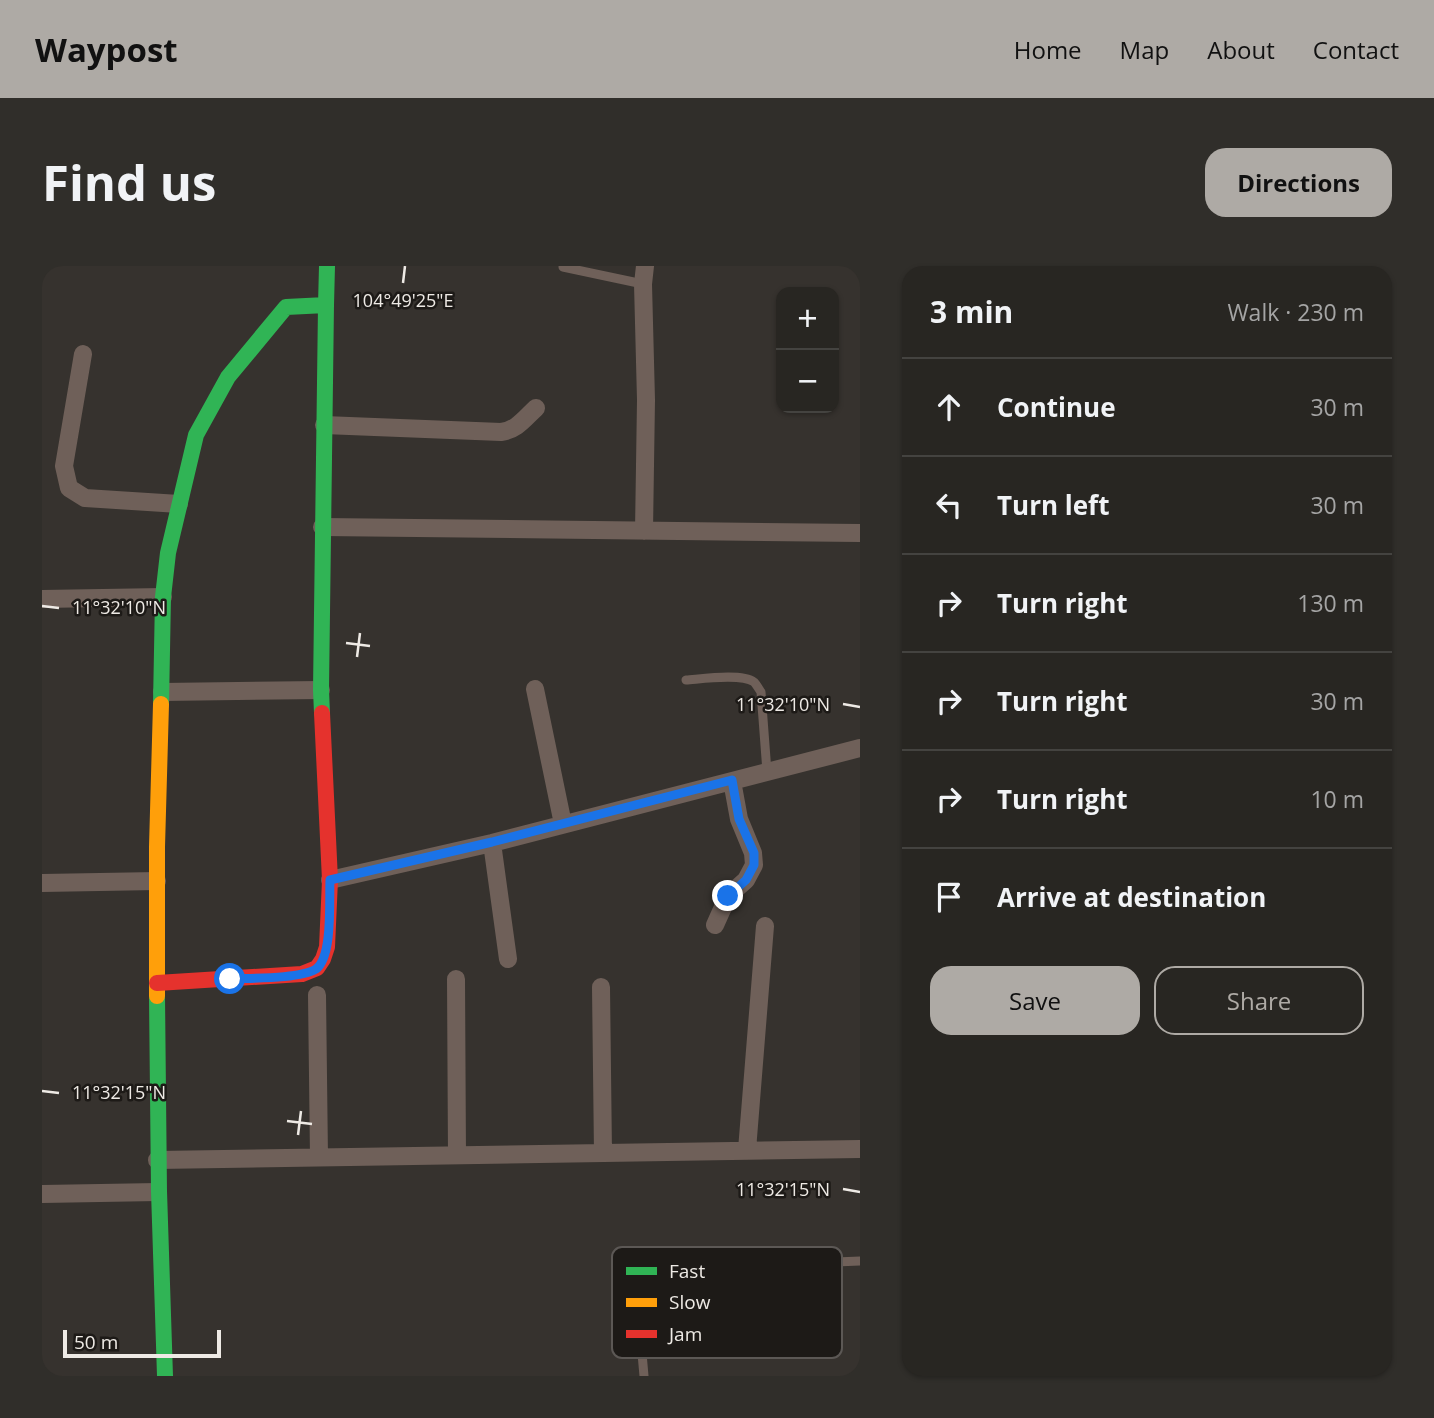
<!DOCTYPE html>
<html lang="en">
<head>
<meta charset="utf-8">
<style>
	body { margin:0; font-family:"Open Sans",sans-serif; background:#302e2a; color:#f1f3f6 }
	.controls { position:absolute; right:21px; top:21px; display:grid; overflow:hidden; border-radius:14px; box-shadow:0 2px 5px #0004 }
	.controls button { width:63px; height:63px; display:grid; place-items:center; padding:0; border:0; border-bottom:2px solid #444340; background:#282622; color:#f1f3f6; font:35px sans-serif }
	.scale { position:absolute; left:21px; bottom:18px; width:158px; box-sizing:border-box; padding-left:7px; border:4px solid #eeeae5; border-top:0; font-size:19px; line-height:24px; white-space:nowrap; color:#eeeae5; -webkit-text-stroke:5px #1d1a17; paint-order:stroke }
	.stop { position:absolute; width:21px; height:21px; margin:-16px; border:5px solid #1a73e8; border-radius:50%; background:#fff }
	.stop.end { background:#1a73e8; border-color:#fff; box-shadow:0 2px 7px #0008 }
	.list { margin:0; padding:0; list-style:none }
	h2 { display:flex; justify-content:space-between; align-items:center; height:91px; margin:0; padding:0 28px; font-size:30px }
	h2 small { font-size:23px; font-weight:400; color:#a5a5a5 }
	.list li { display:grid; grid-template-columns:46px 1fr auto; gap:21px; align-items:center; box-sizing:border-box; height:98px; padding:0 28px; border-top:2px solid #444340 }
	.list b { display:block; font-size:26px; white-space:nowrap }
	.list em { font-size:23px; font-style:normal; color:#a5a5a5 }
	.actions { display:flex; gap:14px; padding:21px 28px }
	.actions a { flex:1; padding:16px 0; border:2px solid #aeaaa5; border-radius:21px; text-align:center; font-size:24px; color:#aeaaa5 }
	.actions .main { background:#aeaaa5; color:#111 }
	.icon { flex:none; width:38px; height:38px; fill:none; stroke:currentColor; stroke-width:2; stroke-linecap:round; stroke-linejoin:round }
	.map { position:relative; flex:none; width:818px; height:1110px; overflow:hidden; border-radius:21px }
	header { display:flex; align-items:center; gap:42px; box-sizing:border-box; height:98px; padding:0 35px; background:#aeaaa5; color:#111 }
	header strong { font-size:33px }
	nav { display:flex; gap:38px; margin-inline-start:auto; font-size:24px }
	.intro { display:flex; align-items:center; justify-content:space-between; box-sizing:border-box; height:168px; padding:0 42px }
	h1 { margin:0; font-size:49px }
	.button { padding:18px 32px; border-radius:21px; background:#aeaaa5; color:#111; font-size:24px; font-weight:700 }
	main { display:flex; gap:42px; padding:0 42px }
	aside { flex:1; background:#282622; border-radius:21px; box-shadow:0 2px 5px #0004 }
	.map>svg:first-child { display:block }
</style>
</head>
<body>
<header>
<strong>Waypost</strong>
<nav><a>Home</a><a>Map</a><a>About</a><a>Contact</a></nav>
</header>
<div class="intro"><h1>Find us</h1><a class="button">Directions</a></div>
<main>
<div class="map">
<svg width="818" height="1110" viewBox="0 0 818 1110">
	<rect width="100%" height="100%" fill="#36322e"/>
	<g fill="none" stroke-linecap="round" stroke-linejoin="round">
		<!-- lane -->
		<path stroke="#6f6059" stroke-width="9" d="M521,1L601,18
			M644,414C659,413 700,407 712,416C714,418 717,423 719,426L725,506
			M602,1110L594,1019L599,1008L616,1003L818,995"/>
		<!-- street -->
		<path stroke="#6f6059" stroke-width="18" d="M41,88L22,200L27,222L43,232L137,238
			M282,159L459,166C475,164 483,152 494,142
			M280,261L818,267
			M602,265L604,134L601,18L603,0
			M0,333L121,331
			M493,423L521,558
			M120,426L279,424
			M450,577L466,693
			M288,614L450,577L818,482
			M0,617L115,615
			M673,659L686,630L704,614L712,599L711,587L697,553L690,515
			M414,713L415,889
			M559,721L561,887
			M275,729L277,891
			M705,884L723,660
			M115,894L818,883
			M0,928L116,926"/>
		<!-- fast -->
		<path stroke="#30b455" stroke-width="16" d="M119,438L121,331L126,287L154,169L186,111L244,41L284,39L285,0
			M280,447L279,424L284,39
			M115,730L117,925L123,1110"/>
		<!-- slow -->
		<path stroke="#ff9f0a" stroke-width="16" d="M115,730V581L119,438"/>
		<!-- jam -->
		<path stroke="#e5322d" stroke-width="16" d="M115,717L260,708L275,702L281,693L285,681L288,614L280,447"/>
	</g>
	<g fill="none" stroke-linecap="round" stroke-linejoin="round">
		<!-- route -->
		<path stroke="#1a73e8" stroke-width="9" d="M188,713C208,712 258,713 274,703C291,691 287,634 288,614L450,576L690,514L697,553L712,587V599L704,614L686,630"/>
	</g>
	<!-- ticks -->
	<path fill="none" stroke="#eeeae5" stroke-width="2.5" d="M361,17L363,0M0,340L17,342M304,377L328,380M315,391L318,367M801,438L818,441M0,825L17,827M245,855L270,858M256,869L259,845M801,923L818,926"/>
	<!-- legend -->
	<rect x="570" y="981" width="230" height="111" rx="10" fill="#1d1a17" stroke="#5c5855" stroke-width="2"/>
	<rect x="584" y="1001" width="31" height="8" fill="#30b455"/>
	<rect x="584" y="1032" width="31" height="9" fill="#ff9f0a"/>
	<rect x="584" y="1064" width="31" height="8" fill="#e5322d"/>
	<g font-size="19" fill="#eeeae5">
		<text x="627" y="1012">Fast</text>
		<text x="627" y="1043">Slow</text>
		<text x="627" y="1075">Jam</text>
	</g>
	<g font-size="18" text-anchor="middle" fill="#eeeae5" stroke="#1d1a17" stroke-width="5" stroke-linejoin="round" paint-order="stroke">
		<text x="361" y="41">104°49'25"E</text>
		<text x="77" y="348">11°32'10"N</text>
		<text x="741" y="445">11°32'10"N</text>
		<text x="77" y="833">11°32'15"N</text>
		<text x="741" y="930">11°32'15"N</text>
	</g>
</svg>
<div class="controls">
<button>+</button>
<button>−</button>
</div>
<div class="scale">50 m</div>
<div class="stop" style="left:188px;top:713px"></div>
<div class="stop end" style="left:686px;top:630px"></div>
</div>
<aside>
<h2>3 min<small>Walk · 230 m</small></h2>
<ul class="list">
<li><svg class="icon" aria-label="ahead" viewBox="0 0 24 24"><path d="M12 20V5M6 11l6-6 6 6"/></svg><div><b>Continue</b></div><em>30 m</em></li>
<li><svg class="icon" aria-label="left" viewBox="0 0 24 24"><path d="M17 20v-9H6M10 6l-5 5 5 5"/></svg><div><b>Turn left</b></div><em>30 m</em></li>
<li><svg class="icon" aria-label="right" viewBox="0 0 24 24"><path d="M7 20v-9h11M14 6l5 5-5 5"/></svg><div><b>Turn right</b></div><em>130 m</em></li>
<li><svg class="icon" aria-label="right" viewBox="0 0 24 24"><path d="M7 20v-9h11M14 6l5 5-5 5"/></svg><div><b>Turn right</b></div><em>30 m</em></li>
<li><svg class="icon" aria-label="right" viewBox="0 0 24 24"><path d="M7 20v-9h11M14 6l5 5-5 5"/></svg><div><b>Turn right</b></div><em>10 m</em></li>
<li><svg class="icon" aria-label="arrive" viewBox="0 0 24 24"><path d="M6 21V4h12l-3 4 3 4H6"/></svg><div><b>Arrive at destination</b></div></li>
</ul>
<div class="actions"><a class="main">Save</a><a>Share</a></div>
</aside>
</main>
</body>
</html>
